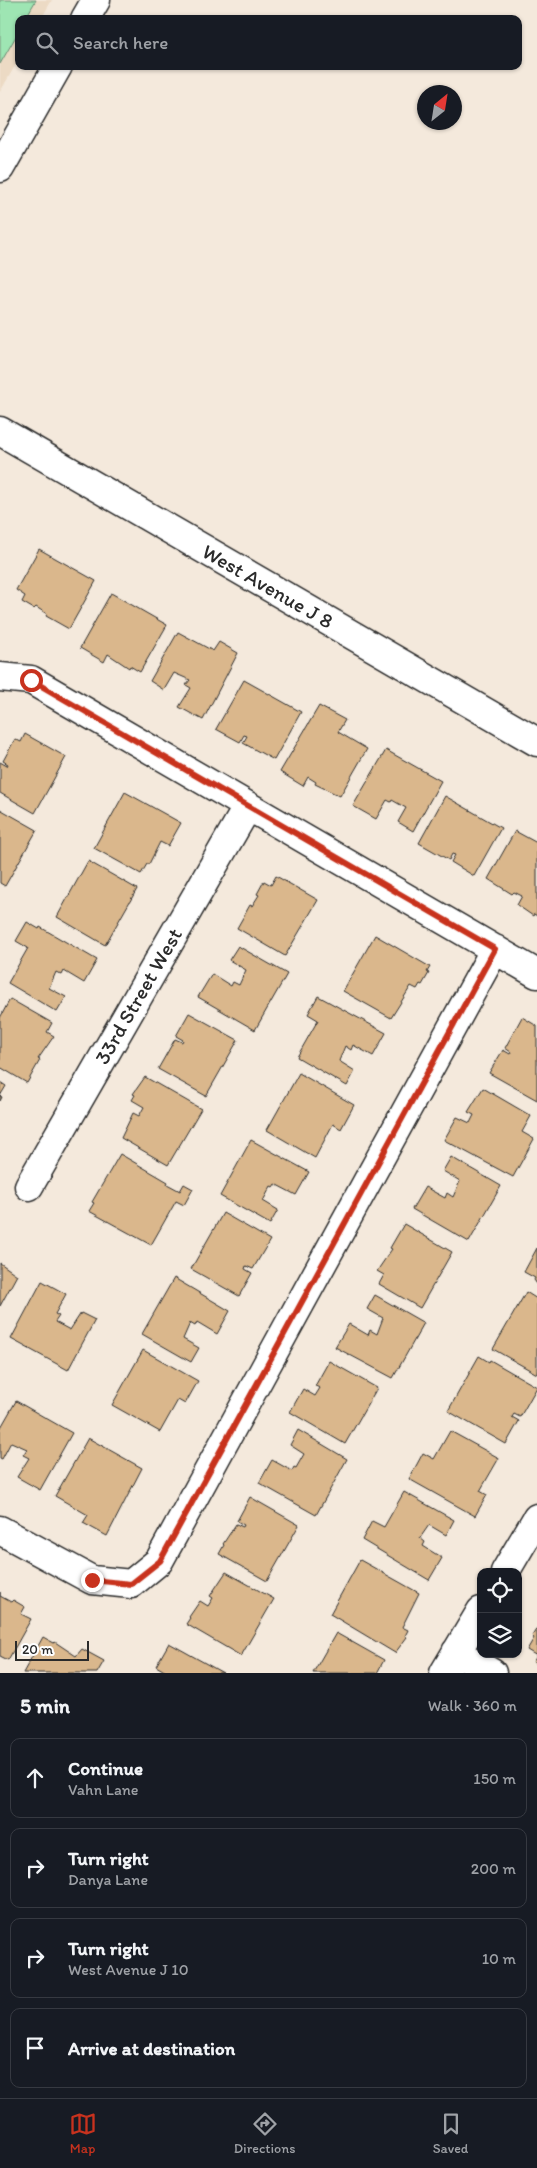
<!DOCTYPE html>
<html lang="en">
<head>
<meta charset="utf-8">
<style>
	body { margin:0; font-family:Itim,sans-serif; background:#242831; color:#f1f3f6 }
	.controls { position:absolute; right:15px; bottom:15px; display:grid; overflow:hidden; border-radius:10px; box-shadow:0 1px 4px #0004 }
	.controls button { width:45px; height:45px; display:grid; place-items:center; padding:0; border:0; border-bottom:1px solid #363941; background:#171b24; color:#f1f3f6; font:25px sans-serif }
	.compass { position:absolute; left:417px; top:85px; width:45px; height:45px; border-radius:50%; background:#171b24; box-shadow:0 1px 4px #0004; rotate:30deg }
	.scale { position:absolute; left:15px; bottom:12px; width:74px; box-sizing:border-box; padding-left:5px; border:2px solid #2b2b2b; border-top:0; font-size:14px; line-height:18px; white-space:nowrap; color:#2b2b2b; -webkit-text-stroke:4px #fff; paint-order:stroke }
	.stop { position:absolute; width:15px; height:15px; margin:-11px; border:4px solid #c8321e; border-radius:50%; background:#fff }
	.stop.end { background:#c8321e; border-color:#fff; box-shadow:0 1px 5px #0008 }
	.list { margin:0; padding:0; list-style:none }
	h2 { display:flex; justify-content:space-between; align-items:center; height:65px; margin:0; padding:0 20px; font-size:21px }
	h2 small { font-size:16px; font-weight:400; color:#9ea1a6 }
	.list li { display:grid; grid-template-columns:32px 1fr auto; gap:15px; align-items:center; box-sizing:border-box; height:80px; margin:0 10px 10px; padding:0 10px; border:1px solid #363941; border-radius:10px }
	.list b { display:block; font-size:19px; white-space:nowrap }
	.list p { margin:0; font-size:16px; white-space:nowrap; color:#9ea1a6 }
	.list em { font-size:16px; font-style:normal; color:#9ea1a6 }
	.icon { flex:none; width:28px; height:28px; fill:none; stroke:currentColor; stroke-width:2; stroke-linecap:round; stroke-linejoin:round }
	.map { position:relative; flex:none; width:537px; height:1673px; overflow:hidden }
	.search { position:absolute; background:#171b24; box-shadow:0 1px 4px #0004; left:15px; right:15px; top:15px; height:55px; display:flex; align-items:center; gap:12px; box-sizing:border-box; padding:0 18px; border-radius:10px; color:#9ea1a6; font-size:19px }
	.sheet { height:425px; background:#171b24 }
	nav { display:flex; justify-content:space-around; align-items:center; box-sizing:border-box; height:70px; border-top:1px solid #363941; background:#171b24; font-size:14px; color:#9ea1a6 }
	nav a { display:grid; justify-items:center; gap:2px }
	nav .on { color:#c8321e }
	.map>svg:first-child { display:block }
</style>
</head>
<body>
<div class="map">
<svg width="537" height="1673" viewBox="0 0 537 1673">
	<rect width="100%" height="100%" fill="#f4e9dc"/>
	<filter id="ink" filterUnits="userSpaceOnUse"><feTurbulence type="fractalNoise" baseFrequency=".02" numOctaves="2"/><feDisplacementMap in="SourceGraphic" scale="10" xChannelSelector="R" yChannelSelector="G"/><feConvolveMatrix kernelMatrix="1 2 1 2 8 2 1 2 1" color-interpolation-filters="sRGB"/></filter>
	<g filter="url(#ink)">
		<!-- built -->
		<path fill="#ecdac4" d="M0,0H52L41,19H19V59L0,92Z"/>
		<!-- green -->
		<path fill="#9ee5b3" stroke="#64886f" d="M0,0H36L25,19H19V31L0,64Z"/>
		<!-- building -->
		<path fill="#dab78c" stroke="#2b2b2b" d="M39,549L96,581L69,629L46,616L47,614L36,607L34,609L22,602L25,596L16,590Z
			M111,593L167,625L140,672L130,666L129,668L108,654L104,662L80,648Z
			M178,632L213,651L219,642L238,653L203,720L179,707L191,688L186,685L190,680L174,673L164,690L150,681Z
			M244,680L301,712L274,760L243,743L247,736L244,735L240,742L216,729Z
			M319,706L345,720L338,732L367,749L340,796L315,784L316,782L308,777L303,786L280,772Z
			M25,734L66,757L35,813L0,793V762L7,766L8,764L3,761L15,739L21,742Z
			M386,750L441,781L413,831L398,822L406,808L392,800L391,802L387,800L376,819L353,806Z
			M125,792L181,823L168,846L160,842L149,864H147L141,874L94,848Z
			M445,796L501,828L474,876L451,862L455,855L452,854L449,860L419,843Z
			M0,809L37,830L5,886L0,883Z
			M515,831L537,843V916L534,914L533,916L517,905L522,896L514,892L512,894L488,879Z
			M88,861L137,889L105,945L57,917Z
			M276,876L318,900L285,956L237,928L250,905L252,906L259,895L257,894L264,881L271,885Z
			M27,922L39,929L40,927L97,960L84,983L64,971L62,975L56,972L49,988L66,997L57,1012L8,983L28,948L16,941Z
			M375,935L430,967L427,972L429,973L422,985L420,984L417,989L411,986L391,1018L343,991Z
			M238,946L287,974L255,1030L198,997L212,974L231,986L233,982L239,985L246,970L229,960Z
			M318,996L386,1033L373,1056L353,1045L351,1050L345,1046L339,1061L355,1071L347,1086L297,1057L318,1020L308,1014Z
			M10,999L52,1023L47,1032L54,1036L38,1059L40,1060L27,1083L0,1067V1018Z
			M189,1013L238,1040L206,1096L158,1069L175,1039L182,1042L183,1040L176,1036Z
			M522,1017L537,1026V1100L489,1073L503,1050L510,1054L511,1052L505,1048Z
			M299,1073L354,1105L341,1129L333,1124L315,1158L267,1130Z
			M145,1077L201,1109L168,1165L121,1138L133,1113L139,1116L144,1107L132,1100L135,1095L133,1094Z
			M0,1082L6,1086L0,1096L2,1097L0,1101Z
			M483,1088L531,1116L522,1132L534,1139L513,1177L444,1140L457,1117L470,1123L474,1115L468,1112Z
			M251,1140L309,1172L296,1195L275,1184L273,1187L271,1186L263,1201L278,1210L270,1224L220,1196Z
			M120,1154L168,1182L167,1184L180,1191L184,1184L193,1189L184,1205L176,1201L151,1245L89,1211L94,1203L92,1202Z
			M451,1157L501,1186L469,1242L412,1209L425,1187L445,1198L447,1193L453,1197L460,1181L443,1171Z
			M223,1213L270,1240L253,1269L246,1266L245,1269L252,1273L239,1296L191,1269Z
			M404,1224L452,1252L420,1308L379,1284L384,1275L377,1271L392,1249L390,1248Z
			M537,1248V1284L534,1280L535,1278L524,1272Z
			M0,1263L17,1275L0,1306Z
			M174,1278L230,1311L217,1334L197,1322L195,1326L190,1323L183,1339L199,1348L191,1362L142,1334Z
			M42,1281L66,1294L55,1314L59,1316L55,1322L70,1330L81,1313L95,1320L68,1370L11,1339Z
			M526,1292L537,1299V1374L493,1349Z
			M375,1295L424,1323L393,1378L335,1347L349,1324L368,1335L370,1330L377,1334L383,1318L367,1309Z
			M143,1350L198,1381L185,1404L178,1400L160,1432L112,1405Z
			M479,1356L489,1362L490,1360L537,1387L520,1417L514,1414L512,1417L519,1421L506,1444L448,1411Z
			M329,1361L377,1388L345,1444L290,1412L303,1389L315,1396L320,1388L315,1386Z
			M16,1401L72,1433L40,1490L17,1477L29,1458L23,1455L27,1449L11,1442L2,1459L0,1458V1429Z
			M298,1430L347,1459L316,1515L259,1483L272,1460L292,1471L294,1467L296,1468L304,1454L290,1445Z
			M450,1431L499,1458L480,1491L487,1495L475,1516L409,1479L423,1453L434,1459Z
			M88,1438L142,1468L107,1536L83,1523L88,1515L55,1496Z
			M404,1492L454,1520L446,1535L429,1525L420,1538L425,1542L423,1546L442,1558L429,1580L362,1540L372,1521L384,1527Z
			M250,1497L299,1525L267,1581L219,1554L224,1545L223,1544L236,1524L243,1527L244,1525L237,1521Z
			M360,1560L419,1593L402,1627L408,1630L405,1636L407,1637L395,1653L330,1614Z
			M226,1572L274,1599L241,1656L186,1624L190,1618L189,1617L200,1601L208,1606L213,1598L210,1596Z
			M0,1592V1596L11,1602L13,1600L25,1607L21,1614L31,1619L8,1660L0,1656Z
			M537,1628V1664L533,1662L537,1656L527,1650L534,1638L532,1636Z
			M336,1633L384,1660L377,1673H313Z
			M43,1637L54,1643L55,1642L76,1656L82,1649L104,1661L97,1673H23Z
			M169,1643L223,1673H168L156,1666Z"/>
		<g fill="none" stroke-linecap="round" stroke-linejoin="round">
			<!-- minor casing -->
			<g stroke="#2b2b2b" stroke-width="31">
				<path id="minor" d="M85,19L96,0
					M0,168L58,66
					M0,431L537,742
					M0,677L31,680L537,974
					M29,1186L248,806
					M0,1530L92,1580L131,1584L159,1561L495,949
					M505,1572L537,1518
					M456,1652L492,1673
					M444,1673L481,1611"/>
			</g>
			<!-- minor -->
			<use href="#minor" stroke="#fff" stroke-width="28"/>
		</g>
	</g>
	<g fill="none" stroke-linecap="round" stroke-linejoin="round" filter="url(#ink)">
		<!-- route -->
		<path stroke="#c8321e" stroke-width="6" d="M31,680L495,949L160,1561L131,1584L92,1580"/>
	</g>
	<g text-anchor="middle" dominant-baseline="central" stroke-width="4" stroke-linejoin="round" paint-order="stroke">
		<!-- street labels -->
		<g font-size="21" fill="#2b2b2b" stroke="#fff">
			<text transform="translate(268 586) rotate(30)">West Avenue J 8</text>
			<text transform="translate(138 996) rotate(-60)">33rd Street West</text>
		</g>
	</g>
</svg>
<div class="controls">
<button><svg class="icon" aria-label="locate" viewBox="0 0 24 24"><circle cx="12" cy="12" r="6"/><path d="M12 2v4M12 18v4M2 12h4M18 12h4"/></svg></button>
<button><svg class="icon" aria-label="layers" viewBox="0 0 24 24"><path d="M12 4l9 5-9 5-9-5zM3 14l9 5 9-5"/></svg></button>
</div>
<svg class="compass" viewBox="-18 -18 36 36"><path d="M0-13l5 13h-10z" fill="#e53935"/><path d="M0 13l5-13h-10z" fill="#9ea1a6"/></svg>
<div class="scale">20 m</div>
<div class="stop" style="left:31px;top:680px"></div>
<div class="stop end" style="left:92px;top:1580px"></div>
<div class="search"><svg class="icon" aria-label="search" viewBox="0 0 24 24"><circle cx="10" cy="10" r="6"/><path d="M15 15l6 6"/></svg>Search here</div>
</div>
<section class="sheet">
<h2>5 min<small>Walk · 360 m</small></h2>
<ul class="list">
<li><svg class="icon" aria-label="ahead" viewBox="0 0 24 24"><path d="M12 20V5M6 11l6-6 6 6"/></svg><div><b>Continue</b><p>Vahn Lane</p></div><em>150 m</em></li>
<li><svg class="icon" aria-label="right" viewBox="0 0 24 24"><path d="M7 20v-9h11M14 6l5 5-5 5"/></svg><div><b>Turn right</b><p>Danya Lane</p></div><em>200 m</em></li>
<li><svg class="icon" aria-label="right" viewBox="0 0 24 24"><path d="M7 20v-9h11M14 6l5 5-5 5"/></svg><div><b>Turn right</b><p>West Avenue J 10</p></div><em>10 m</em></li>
<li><svg class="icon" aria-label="arrive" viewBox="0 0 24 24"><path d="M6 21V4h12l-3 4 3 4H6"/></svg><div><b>Arrive at destination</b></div></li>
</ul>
</section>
<nav>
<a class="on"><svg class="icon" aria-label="map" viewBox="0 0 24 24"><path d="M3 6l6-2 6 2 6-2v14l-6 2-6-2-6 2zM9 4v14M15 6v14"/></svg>Map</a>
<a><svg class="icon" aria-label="directions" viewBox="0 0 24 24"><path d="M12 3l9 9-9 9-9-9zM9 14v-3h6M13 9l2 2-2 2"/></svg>Directions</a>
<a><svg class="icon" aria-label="saved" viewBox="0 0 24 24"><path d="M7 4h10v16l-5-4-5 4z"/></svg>Saved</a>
</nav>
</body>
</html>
